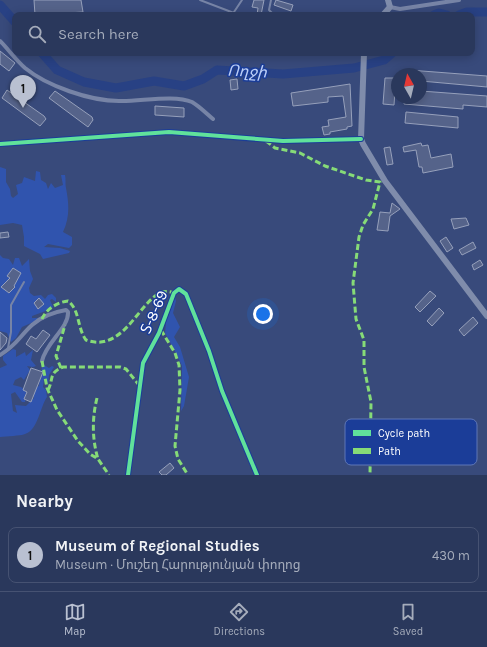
<!DOCTYPE html>
<html lang="en">
<head>
<meta charset="utf-8">
<style>
	body { margin:0; font-family:Karla,"Noto Sans Armenian",sans-serif; background:#323f62; color:#f1f3f6 }
	.compass { position:absolute; left:391px; top:68px; width:36px; height:36px; border-radius:50%; background:#2a385c; box-shadow:0 2px 10px #0003; rotate:352deg }
	.you { position:absolute; left:263px; top:314px; width:14px; height:14px; margin:-10px; border:3px solid #fff; border-radius:50%; background:#1a73e8; box-shadow:0 0 0 6px #1a73e833 }
	.badge { display:grid; place-items:center; width:26px; height:26px; border-radius:50%; background:#b9c0d1; color:#111; font-size:13px; font-weight:700 }
	.pin { position:absolute; translate:-50% -33px; filter:drop-shadow(0 1px 2px #0008) }
	.pin::after { content:''; position:absolute; top:21px; width:14px; height:12px; background:inherit; clip-path:polygon(0 0,100% 0,50% 100%) }
	.list { margin:0; padding:0; list-style:none }
	h2 { display:flex; justify-content:space-between; align-items:center; height:52px; margin:0; padding:0 16px; font-size:17px }
	h2 small { font-size:13px; font-weight:400; color:#a5acbb }
	.list li { display:grid; grid-template-columns:26px 1fr auto; gap:12px; align-items:center; box-sizing:border-box; height:56px; margin:0 8px 8px; padding:0 8px; border:1px solid #465272; border-radius:8px }
	.list b { display:block; font-size:15px; white-space:nowrap }
	.list p { margin:0; font-size:13px; white-space:nowrap; color:#a5acbb }
	.list em { font-size:13px; font-style:normal; color:#a5acbb }
	.icon { flex:none; width:22px; height:22px; fill:none; stroke:currentColor; stroke-width:2; stroke-linecap:round; stroke-linejoin:round }
	.map { position:relative; flex:none; width:487px; height:475px; overflow:hidden }
	.search { position:absolute; background:#2a385c; box-shadow:0 2px 10px #0003; left:12px; right:12px; top:12px; height:44px; display:flex; align-items:center; gap:10px; box-sizing:border-box; padding:0 14px; border-radius:8px; color:#a5acbb; font-size:15px }
	.sheet { height:116px; background:#2a385c }
	nav { display:flex; justify-content:space-around; align-items:center; box-sizing:border-box; height:56px; border-top:1px solid #465272; background:#2a385c; font-size:11px; color:#a5acbb }
	nav a { display:grid; justify-items:center; gap:2px }
	nav .on { color:#b9c0d1 }
	.map>svg:first-child { display:block }
</style>
</head>
<body>
<div class="map">
<svg width="487" height="475" viewBox="0 0 487 475">
	<rect width="100%" height="100%" fill="#384a7b"/>
	<!-- green -->
	<path fill="#3054ae" d="M0,167L6,169V182L10,189L11,196L13,198L18,194L16,185L22,183L24,177L35,181L36,171L40,172L41,180L46,183L48,189L51,183L55,188L63,185L61,175H65C66,179 65,183 66,188C69,204 70,217 63,232L72,237V245L69,248L48,244L44,247L60,248L70,251L69,253L43,259L40,254L24,246V237L22,225L13,223L0,225Z
		M0,255L3,258L9,259L13,265L15,258H19L22,266L29,259L30,271L33,279L29,288L30,293L34,296L41,295L45,299L48,295L52,294L56,298V302L52,299L50,300L53,307L51,309L32,316V318H37L38,320L22,327L16,338L11,342L7,333L0,331Z
		M175,297L176,301L173,313L180,327L174,337L180,347L189,377L184,406L181,411L182,366L176,353L165,333L166,322Z
		M13,349L16,350V357L25,352L26,356L33,350L31,360L36,366L33,367L27,366L30,370L24,380L21,377L15,380L13,385L21,387L26,391L25,402H22L15,392L11,394L13,411L17,413L15,405L26,406L34,398L32,389L39,386L42,367L44,365L49,368L52,366L54,367L49,375L48,384L44,378L43,387L46,390L47,397C40,407 38,430 25,434C20,436 7,436 0,437V368L7,365L3,360V356Z"/>
	<g fill="none" stroke-linecap="round" stroke-linejoin="round">
		<!-- stream -->
		<path stroke="#284184" stroke-width="1.5" d="M0,10L3,8"/>
		<!-- river -->
		<path stroke="#284184" stroke-width="9" d="M0,5L15,22
			M434,15L439,13L447,15
			M459,15L467,12H487
			M42,53L57,70L84,82L116,88L154,81L184,86L203,79L217,70L283,74L354,68L384,60L392,53"/>
	</g>
	<!-- building -->
	<path fill="#55638a" stroke="#96a0bb" d="M34,0H81L83,12L35,15Z
		M254,0H264L261,15H257L258,8L252,7Z
		M276,0L293,5L291,11L274,5Z
		M0,51L15,63L9,71L0,64Z
		M409,70L487,76V87L421,81V74H409Z
		M385,78H396L394,105L383,104Z
		M237,79L238,89L231,90L230,80Z
		M350,84L352,126L347,127V129L330,132V134L324,135L322,127L329,126L328,120L346,117L343,96L328,97V102L293,106L291,93Z
		M7,90L44,116L46,119L40,126L2,98Z
		M55,91L92,117L93,120L88,127L49,98Z
		M421,91L487,96V107L463,105V109L404,104L405,98H421Z
		M155,106L184,108V117L155,115Z
		M406,112L458,117V128L405,123Z
		M421,143L422,146L428,145L431,158L451,154L453,167L423,173L422,167H419L416,150L404,152L403,147Z
		M390,147L393,164L387,165L384,148Z
		M392,203L400,209L390,216L388,231L377,230L380,212L390,213Z
		M466,218L469,225L454,229L451,219Z
		M8,232L9,237L0,238V233Z
		M446,237L453,248L447,252L440,241Z
		M473,242L476,248L462,255L459,250Z
		M480,260L483,265L474,270L472,265Z
		M13,268L21,273L14,286L15,287L9,293L1,287L10,278L7,276Z
		M430,291L436,296L420,312L415,307Z
		M39,298L44,304L38,309L34,303Z
		M439,308L444,313L432,326L427,321Z
		M473,317L478,323L464,336L459,330Z
		M43,330L50,335L37,352L26,344L31,336L36,339Z
		M0,332L7,338L6,343L0,350Z
		M31,368L43,372L31,402L24,399L27,392L23,390Z
		M170,463L174,468L166,475H162L159,472Z"/>
	<g fill="none" stroke-linecap="round" stroke-linejoin="round">
		<!-- service -->
		<path stroke="#7784a6" stroke-width="2" d="M200,0L234,13
			M271,0L269,10L274,15
			M165,14L167,15
			M232,15L242,0
			M8,348L11,332V305L24,282"/>
		<!-- minor -->
		<path stroke="#7784a6" stroke-width="4" d="M390,7L400,9L459,0
			M0,41C8,49 16,60 25,68C47,86 90,101 119,101C139,102 174,94 192,102C199,106 207,114 213,119
			M0,144L169,132L283,141L361,139
			M0,355C17,345 19,337 32,325C41,317 54,312 66,310L68,312C69,328 46,342 42,361"/>
		<!-- tertiary -->
		<path stroke="#7784a6" stroke-width="4.5" d="M128,475L143,363L159,333L174,293L179,289L186,294L209,351L222,391L257,475"/>
		<!-- primary -->
		<path stroke="#7f8cab" stroke-width="6" d="M383,15L390,7L388,0
			M364,53L361,139L363,144L385,181L487,316"/>
		<!-- quiet -->
		<path stroke="#86db77" stroke-width="3" stroke-dasharray="6 3" stroke-linecap="butt" d="M266,141L275,148L300,153L325,166L366,180L380,182L373,209L363,225L359,237L353,283L356,319L364,340V367L371,402L370,475
			M42,319C46,309 58,302 68,301C80,310 77,328 86,340C130,356 144,280 174,293
			M161,330L175,353L179,365L180,390L175,446L178,459L188,475
			M42,361L47,388L57,410L78,441L90,454L98,459L109,475
			M61,368L56,356L65,325
			M48,390C54,379 48,373 63,367H120L126,369L139,385
			M97,398C92,418 92,439 98,459"/>
		<!-- cycleway casing -->
		<g stroke="#1b3d98" stroke-width="6">
			<path id="cycleway" d="M0,144L169,132L283,141L361,139
				M128,475L143,363L159,333L174,293L179,289L186,294L209,351L222,391L257,475"/>
		</g>
		<!-- cycleway -->
		<use href="#cycleway" stroke="#60e19b" stroke-width="4"/>
	</g>
	<g text-anchor="middle" dominant-baseline="central" stroke-width="3" stroke-linejoin="round" paint-order="stroke">
		<!-- street labels -->
		<g font-size="15" fill="#fff" stroke="#1b3d98">
			<text transform="translate(154 312) rotate(-66)">Տ-8-69</text>
		</g>
		<!-- water labels -->
		<g font-size="16" font-style="italic" fill="#bccef7" stroke="#1b3d98">
			<text transform="translate(247 71) rotate(3)">Ողջի</text>
		</g>
	</g>
	<!-- legend -->
	<rect x="345" y="419" width="132" height="46" rx="6" fill="#1b3d98" stroke="#5f77b7" stroke-width="1"/>
	<rect x="353" y="430" width="18" height="6" fill="#60e19b"/>
	<rect x="353" y="448" width="18" height="6" fill="#86db77"/>
	<g font-size="11" fill="#fff">
		<text x="378" y="437">Cycle path</text>
		<text x="378" y="455">Path</text>
	</g>
</svg>
<svg class="compass" viewBox="-18 -18 36 36"><path d="M0-13l5 13h-10z" fill="#e53935"/><path d="M0 13l5-13h-10z" fill="#a5acbb"/></svg>
<div class="you"></div>
<div class="pin badge" style="left:23px;top:108px">1</div>
<div class="search"><svg class="icon" aria-label="search" viewBox="0 0 24 24"><circle cx="10" cy="10" r="6"/><path d="M15 15l6 6"/></svg>Search here</div>
</div>
<section class="sheet">
<h2>Nearby<small></small></h2>
<ul class="list">
<li><span class="badge">1</span><div><b>Museum of Regional Studies</b><p>Museum · Մուշեղ Հարությունյան փողոց</p></div><em>430 m</em></li>
</ul>
</section>
<nav>
<a class="on"><svg class="icon" aria-label="map" viewBox="0 0 24 24"><path d="M3 6l6-2 6 2 6-2v14l-6 2-6-2-6 2zM9 4v14M15 6v14"/></svg>Map</a>
<a><svg class="icon" aria-label="directions" viewBox="0 0 24 24"><path d="M12 3l9 9-9 9-9-9zM9 14v-3h6M13 9l2 2-2 2"/></svg>Directions</a>
<a><svg class="icon" aria-label="saved" viewBox="0 0 24 24"><path d="M7 4h10v16l-5-4-5 4z"/></svg>Saved</a>
</nav>
</body>
</html>
